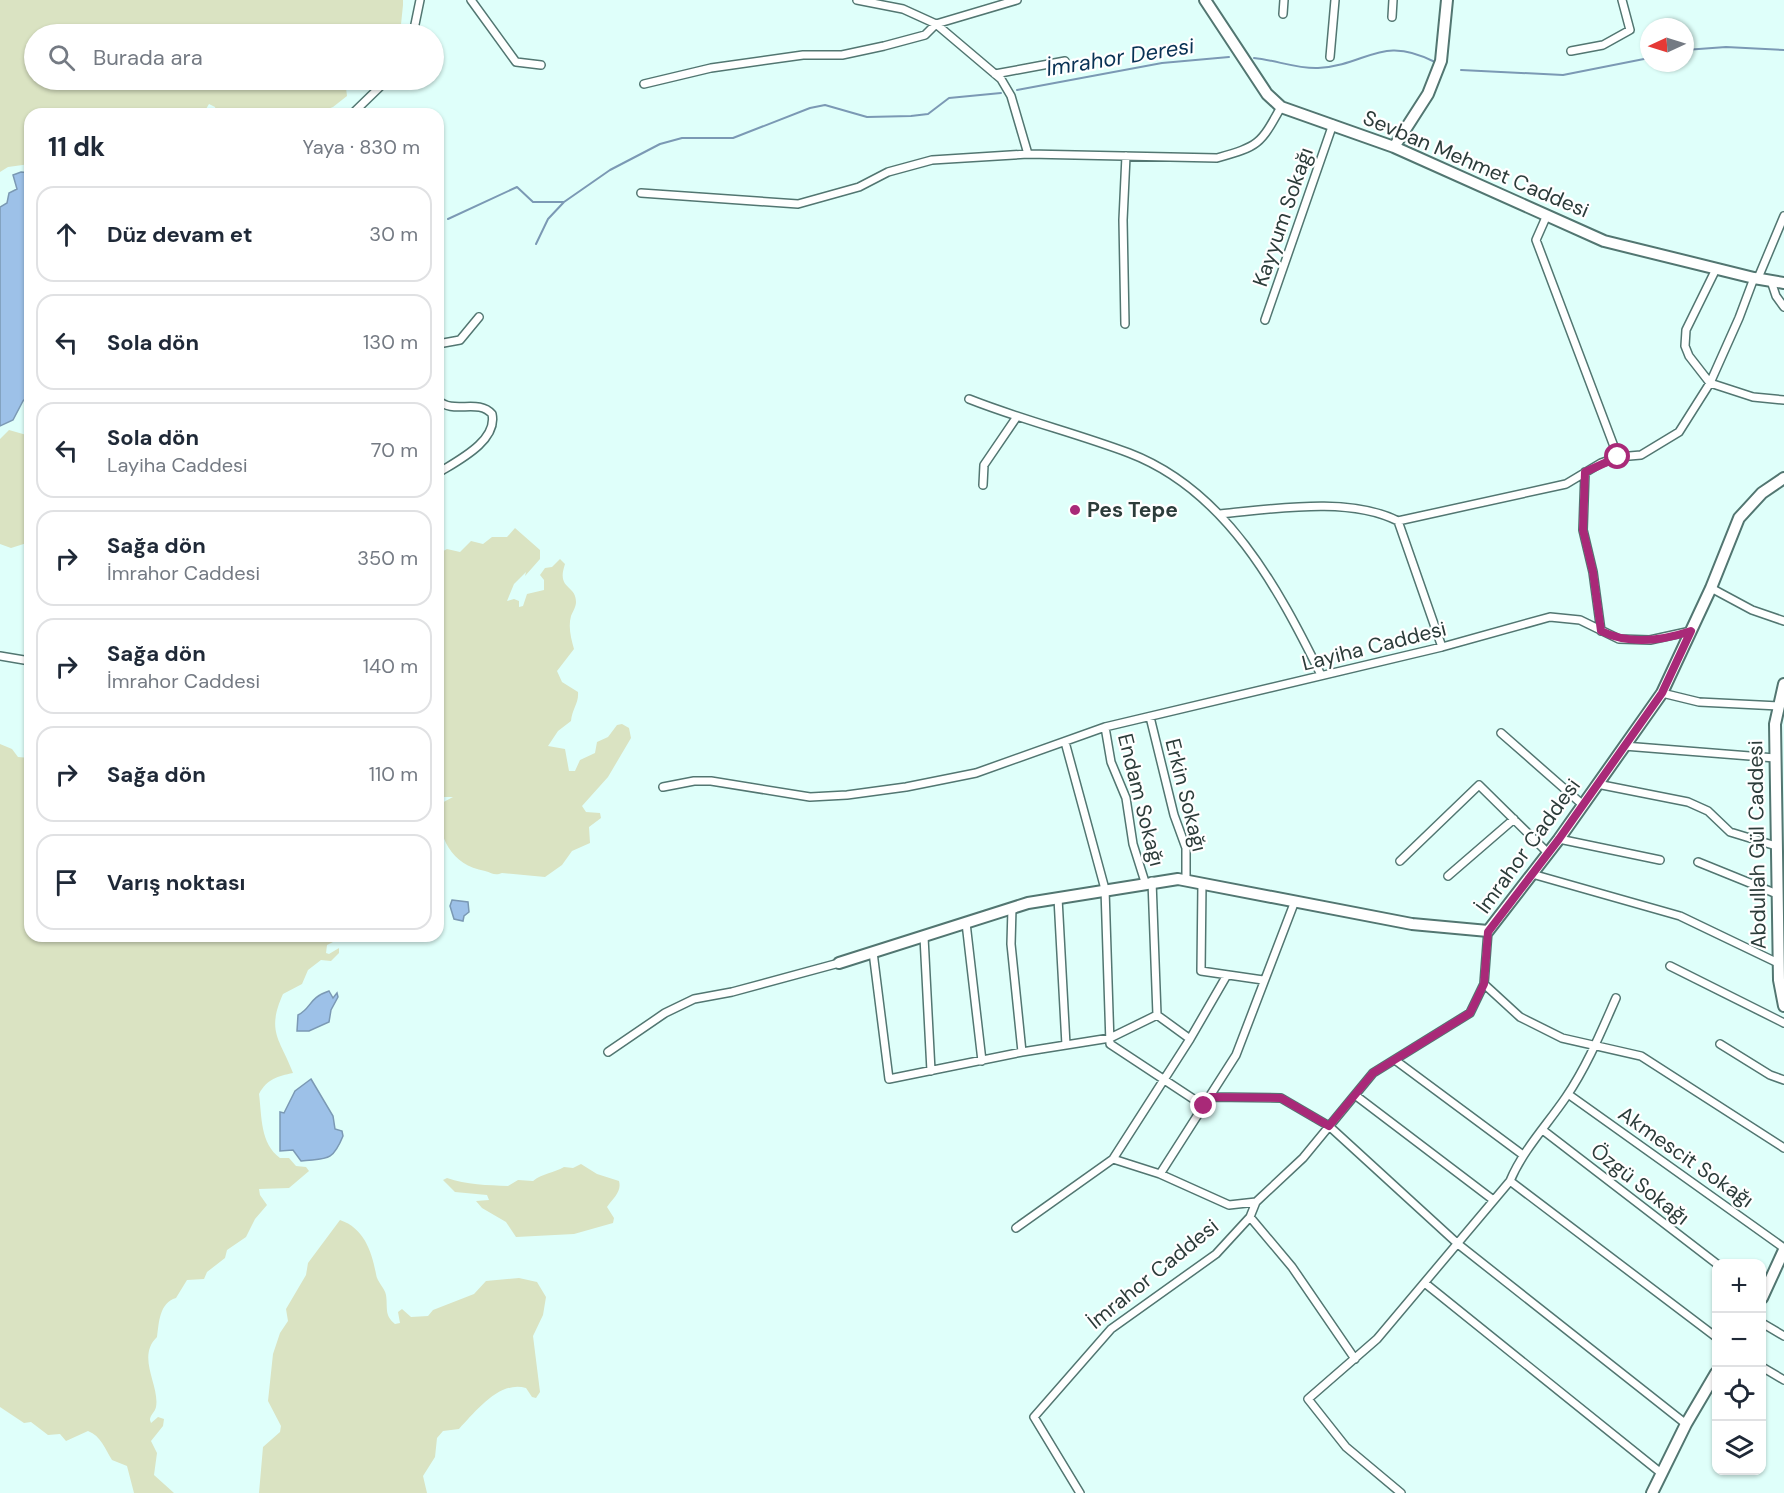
<!DOCTYPE html>
<html lang="tr">
<head>
<meta charset="utf-8">
<style>
	body { margin:0; font-family:"DM Sans",sans-serif; background:#f2f2f3; color:#1f2937 }
	.controls { position:absolute; right:18px; bottom:18px; display:grid; overflow:hidden; border-radius:12px; box-shadow:0 2px 4px #0004 }
	.controls button { width:54px; height:54px; display:grid; place-items:center; padding:0; border:0; border-bottom:2px solid #e0e1e3; background:#fff; color:#1f2937; font:30px sans-serif }
	.compass { position:absolute; left:1640px; top:18px; width:54px; height:54px; border-radius:50%; background:#fff; box-shadow:0 2px 4px #0004; rotate:266deg }
	.stop { position:absolute; width:18px; height:18px; margin:-14px; border:4px solid #a92978; border-radius:50%; background:#fff }
	.stop.end { background:#a92978; border-color:#fff; box-shadow:0 2px 6px #0008 }
	.list { margin:0; padding:0; list-style:none }
	h2 { display:flex; justify-content:space-between; align-items:center; height:78px; margin:0; padding:0 24px; font-size:26px }
	h2 small { font-size:20px; font-weight:400; color:#747a83 }
	.list li { display:grid; grid-template-columns:39px 1fr auto; gap:18px; align-items:center; box-sizing:border-box; height:96px; margin:0 12px 12px; padding:0 12px; border:2px solid #e0e1e3; border-radius:18px }
	.list b { display:block; font-size:22px; white-space:nowrap }
	.list p { margin:0; font-size:20px; white-space:nowrap; color:#747a83 }
	.list em { font-size:20px; font-style:normal; color:#747a83 }
	.icon { flex:none; width:33px; height:33px; fill:none; stroke:currentColor; stroke-width:2; stroke-linecap:round; stroke-linejoin:round }
	.map { position:relative; flex:none; width:1784px; height:1493px; overflow:hidden }
	.search { position:absolute; background:#fff; box-shadow:0 2px 4px #0004; left:24px; top:24px; width:420px; height:66px; display:flex; align-items:center; gap:15px; box-sizing:border-box; padding:0 21px; border-radius:33px; color:#747a83; font-size:22px }
	.panel { position:absolute; background:#fff; box-shadow:0 2px 4px #0004; left:24px; top:108px; width:420px; height:834px; border-radius:18px }
	.map>svg:first-child { display:block }
</style>
</head>
<body>
<div class="map">
<svg width="1784" height="1493" viewBox="0 0 1784 1493">
	<rect width="100%" height="100%" fill="#dffffa"/>
	<!-- green -->
	<path fill="#dae3c2" d="M0,0H403V5L400,34H34V80H345L347,96L333,107L314,114H217L215,107L209,104L203,114H30V164L8,167L0,172Z
		M9,430L30,436V463L24,467V481L30,489V542L11,548L0,544V439Z
		M515,528L540,550V559L525,576L526,572L514,584L507,601L514,599L519,601V607L523,606L527,594L544,590V580L540,575L545,568L552,567L560,559L565,564C556,590 576,584 576,602C576,607 573,611 571,616C568,627 571,638 574,649L557,671L562,682L578,692C579,703 572,709 571,721L558,731L548,746L565,749L569,771H575L580,760L595,753L597,742L608,737L617,725L622,724L629,728L631,738L608,777L582,806L586,812L600,813L601,818L589,827L590,843L572,851L562,865L545,877L502,873C495,876 492,873 485,871C451,865 438,837 438,805L453,797H438V554L447,549L460,552L471,541L483,544L492,537H507Z
		M0,744L12,749L18,757L30,758V936H268L271,939L275,936H331L335,938L333,942L327,945L326,953L329,954L339,948V953L331,961L321,960L308,970L302,984L283,994C266,1032 280,1039 293,1073C278,1076 267,1079 259,1094C262,1117 260,1143 280,1158H289L296,1166L306,1167L309,1171L289,1188L259,1189L260,1195L267,1205L255,1219L246,1237L227,1250L225,1258L207,1272L204,1279L187,1280L176,1298C159,1303 159,1323 157,1337C136,1357 160,1385 156,1407C155,1412 150,1415 150,1420L151,1423L158,1417L164,1419L163,1426L151,1441L157,1453L154,1475L174,1493H134L127,1466L112,1460C105,1449 101,1436 88,1431L66,1441L60,1434L48,1435L31,1422L24,1423L0,1407Z
		M581,1164L597,1174L619,1181C622,1192 613,1198 607,1207L614,1218L613,1223L574,1234L516,1237L506,1222L482,1208L476,1201L489,1200L487,1195L455,1192L443,1180L447,1178C466,1185 488,1185 508,1186L518,1180L533,1181C543,1173 554,1173 564,1167L573,1168Z
		M340,1220C364,1228 372,1252 376,1274C377,1282 385,1288 386,1295C388,1308 384,1315 395,1324L400,1323L398,1312L402,1309L411,1317L428,1316L433,1310L474,1294L486,1281L519,1278L537,1282L546,1297L543,1315L533,1336L540,1392L536,1398L532,1397L526,1388C500,1380 476,1411 459,1429L443,1431L437,1438L435,1457L423,1476L427,1493H259L263,1447L280,1432L281,1426L268,1401L273,1354L280,1333L288,1321L286,1309L306,1275L308,1263Z"/>
	<!-- water -->
	<path fill="#9dc1e8" stroke="#7b99b4" stroke-width="1.5" d="M21,172L30,173V394L23,401L13,420L0,426V207L7,203L9,193L17,189L13,175Z
		M452,900L468,902L469,912L464,916L463,921L454,919L450,906Z
		M329,991L333,998L337,993L338,997L331,1010L329,1022L309,1031H297L298,1015C312,1008 308,998 329,991Z
		M311,1079L333,1116L335,1129L342,1131L343,1136C332,1163 326,1158 301,1161L293,1150L280,1151V1112L284,1113L295,1091Z"/>
	<g fill="none" stroke-linecap="round" stroke-linejoin="round">
		<!-- stream -->
		<path stroke="#7b99b4" stroke-width="2" d="M1685,50L1726,47L1784,50
			M1254,58C1275,60 1298,69 1318,68C1368,65 1381,34 1435,62
			M1461,70L1563,75L1649,58
			M1017,90L1162,63L1229,57
			M448,219L517,187L533,202H564L610,170L660,144L682,138H733L810,108L825,105L867,117L911,116L928,114L949,98L1001,93
			M536,244L548,219L564,202"/>
		<!-- street casing -->
		<g stroke="#527671" stroke-width="10">
			<path id="street" d="M471,0L516,62L541,65
				M857,0L903,9L936,24L1001,79L1011,96L1028,154
				M1283,14L1284,0
				M1392,17L1393,0
				M413,34L420,0
				M1571,51L1603,45L1630,30L1622,0
				M1330,57L1335,0
				M995,74L1065,61
				M644,84L711,68L803,55H842L884,46L925,35L936,24L1017,0
				M352,114L387,80
				M641,193L798,204L859,187L888,172L932,160L1028,154L1217,158C1259,146 1260,145 1281,107
				M1547,215L1536,240L1618,457
				M1716,269L1686,330L1685,346L1689,356L1710,383L1753,397L1784,400
				M1758,278L1784,216
				M1771,281L1776,296L1784,307
				M1265,320L1333,124
				M1125,324L1123,220L1126,156
				M438,344L460,340L479,317
				M969,399C1022,420 1076,433 1129,453C1226,490 1278,588 1321,675
				M438,400C453,415 478,398 492,414C498,441 457,461 438,473
				M1585,472L1583,530L1593,572L1601,631
				M983,485L984,465L1016,418
				M1220,514C1274,509 1349,496 1398,521L1566,484L1601,463L1618,457L1641,455L1679,432L1710,383L1739,318L1754,278
				M1398,521L1442,647
				M1711,588L1752,610L1784,621
				M0,656L30,661
				M1662,693L1699,702L1779,706
				M1150,717L1174,815L1186,848V880
				M1105,727L1111,762L1126,798L1133,844L1145,882
				M1501,733L1583,805
				M1065,742L1105,889L1110,1044L1204,1106
				M1624,746L1775,758
				M1597,784L1688,802L1708,811L1730,832L1776,846
				M663,787L694,781H711L810,797L847,795L906,787L976,773L1105,727L1442,647L1550,617L1580,620L1619,639L1650,640L1691,631
				M1559,839L1660,860
				M1400,861L1479,785L1548,853
				M1698,862L1777,894
				M1532,874L1680,916L1778,963
				M1448,876L1514,819
				M1152,881L1157,1015L1190,1039
				M1202,883L1201,971L1263,980
				M1058,898L1066,1045
				M1012,908L1011,944L1022,1052
				M966,923L982,1061
				M924,937L931,1071
				M873,952L889,1079L1022,1052L1110,1038L1157,1015
				M1670,966L1784,1023
				M1484,984L1520,1017L1562,1038L1641,1056L1784,1148
				M1720,1044L1770,1075L1784,1080
				M608,1052L665,1013L694,999L732,992L839,963
				M1395,1060L1523,1155
				M1568,1094L1784,1248
				M1355,1095L1492,1199
				M1210,1097L1281,1098L1329,1126L1458,1244L1686,1424
				M1544,1131L1717,1264
				M1113,1159L1160,1174L1229,1205L1256,1202
				M1160,1174L1236,1055L1295,901
				M1510,1181L1716,1337
				M1250,1217L1292,1267L1355,1359
				M1016,1228L1113,1159L1190,1039L1227,975
				M1426,1284L1661,1473
				M1762,1323L1784,1336
				M1762,1367L1784,1380
				M1080,1493L1034,1417L1111,1329L1216,1254L1250,1217L1256,1202L1303,1158L1373,1073L1470,1013L1484,984L1488,931
				M1401,1493L1346,1447L1308,1399L1377,1339L1510,1181C1523,1150 1547,1125 1566,1097C1587,1066 1601,1032 1616,998"/>
		</g>
		<!-- secondary casing -->
		<g stroke="#527671" stroke-width="14">
			<path id="secondary" d="M1205,0L1267,94L1281,107L1394,147L1604,241L1754,278L1784,283
				M1394,147L1428,94L1441,61L1447,0
				M1784,684L1775,724L1779,980L1784,1006
				M839,963L1028,903L1178,879L1412,924L1488,931L1559,839L1662,693L1711,588L1739,518L1762,493L1784,478
				M1762,1298L1784,1250
				M1652,1493L1686,1424L1716,1373"/>
		</g>
		<!-- street -->
		<use href="#street" stroke="#fff" stroke-width="7"/>
		<!-- secondary -->
		<use href="#secondary" stroke="#fff" stroke-width="10"/>
	</g>
	<g fill="none" stroke-linecap="round" stroke-linejoin="round">
		<!-- route -->
		<path stroke="#a92978" stroke-width="8" d="M1204,1106L1210,1097L1281,1098L1329,1126L1373,1073L1470,1013L1484,984L1488,932L1559,839L1662,693L1691,631C1661,641 1629,645 1601,631L1593,572L1583,530L1585,472L1618,457"/>
	</g>
	<!-- markers -->
	<circle fill="#a92978" stroke="#fff" stroke-width="2" cx="1075" cy="510" r="6"/>
	<g text-anchor="middle" dominant-baseline="central" stroke-width="4.5" stroke-linejoin="round" paint-order="stroke">
		<!-- street labels -->
		<g font-size="21" fill="#2c3c3a" stroke="#fff">
			<text transform="translate(1476 164) rotate(23)">Sevban Mehmet Caddesi</text>
			<text transform="translate(1283 217) rotate(-71)">Kayyum Sokağı</text>
			<text transform="translate(1374 646) rotate(-14)">Layiha Caddesi</text>
			<text transform="translate(1186 795) rotate(76)">Erkin Sokağı</text>
			<text transform="translate(1141 800) rotate(76)">Endam Sokağı</text>
			<text transform="translate(1757 845) rotate(-91)">Abdullah Gül Caddesi</text>
			<text transform="translate(1528 846) rotate(-54)">İmrahor Caddesi</text>
			<text transform="translate(1686 1157) rotate(35)">Akmescit Sokağı</text>
			<text transform="translate(1640 1184) rotate(38)">Özgü Sokağı</text>
			<text transform="translate(1153 1274) rotate(-39)">İmrahor Caddesi</text>
		</g>
		<!-- poi labels -->
		<g font-size="21" font-weight="bold" fill="#2c3c3a" stroke="#fff" text-anchor="start">
			<text x="1087" y="510">Pes Tepe</text>
		</g>
		<!-- water labels -->
		<g font-size="22" font-style="italic" fill="#083154" stroke="#fff">
			<text transform="translate(1120 57) rotate(-9)">İmrahor Deresi</text>
		</g>
	</g>
</svg>
<div class="controls">
<button>+</button>
<button>−</button>
<button><svg class="icon" aria-label="locate" viewBox="0 0 24 24"><circle cx="12" cy="12" r="6"/><path d="M12 2v4M12 18v4M2 12h4M18 12h4"/></svg></button>
<button><svg class="icon" aria-label="layers" viewBox="0 0 24 24"><path d="M12 4l9 5-9 5-9-5zM3 14l9 5 9-5"/></svg></button>
</div>
<svg class="compass" viewBox="-18 -18 36 36"><path d="M0-13l5 13h-10z" fill="#e53935"/><path d="M0 13l5-13h-10z" fill="#747a83"/></svg>
<div class="stop" style="left:1618px;top:457px"></div>
<div class="stop end" style="left:1204px;top:1106px"></div>
<div class="search"><svg class="icon" aria-label="search" viewBox="0 0 24 24"><circle cx="10" cy="10" r="6"/><path d="M15 15l6 6"/></svg>Burada ara</div>
<section class="panel">
<h2>11 dk<small>Yaya · 830 m</small></h2>
<ul class="list">
<li><svg class="icon" aria-label="ahead" viewBox="0 0 24 24"><path d="M12 20V5M6 11l6-6 6 6"/></svg><div><b>Düz devam et</b></div><em>30 m</em></li>
<li><svg class="icon" aria-label="left" viewBox="0 0 24 24"><path d="M17 20v-9H6M10 6l-5 5 5 5"/></svg><div><b>Sola dön</b></div><em>130 m</em></li>
<li><svg class="icon" aria-label="left" viewBox="0 0 24 24"><path d="M17 20v-9H6M10 6l-5 5 5 5"/></svg><div><b>Sola dön</b><p>Layiha Caddesi</p></div><em>70 m</em></li>
<li><svg class="icon" aria-label="right" viewBox="0 0 24 24"><path d="M7 20v-9h11M14 6l5 5-5 5"/></svg><div><b>Sağa dön</b><p>İmrahor Caddesi</p></div><em>350 m</em></li>
<li><svg class="icon" aria-label="right" viewBox="0 0 24 24"><path d="M7 20v-9h11M14 6l5 5-5 5"/></svg><div><b>Sağa dön</b><p>İmrahor Caddesi</p></div><em>140 m</em></li>
<li><svg class="icon" aria-label="right" viewBox="0 0 24 24"><path d="M7 20v-9h11M14 6l5 5-5 5"/></svg><div><b>Sağa dön</b></div><em>110 m</em></li>
<li><svg class="icon" aria-label="arrive" viewBox="0 0 24 24"><path d="M6 21V4h12l-3 4 3 4H6"/></svg><div><b>Varış noktası</b></div></li>
</ul>
</section>
</div>
</body>
</html>
